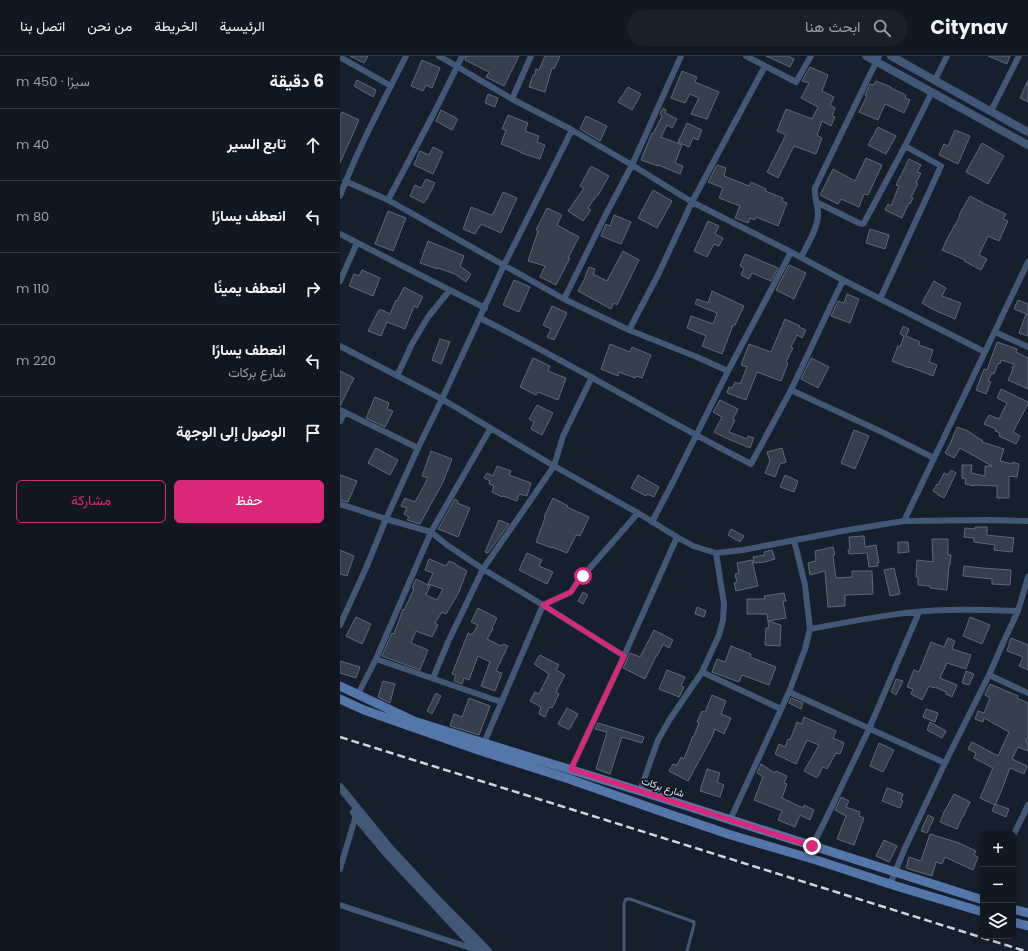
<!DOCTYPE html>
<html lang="ar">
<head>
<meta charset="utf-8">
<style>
	body { margin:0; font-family:Poppins,Vazirmatn,sans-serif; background:#19202a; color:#f1f3f6; direction:rtl }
	.controls { position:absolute; right:12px; bottom:12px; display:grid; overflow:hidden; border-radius:6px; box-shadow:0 2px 10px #0003 }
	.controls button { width:36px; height:36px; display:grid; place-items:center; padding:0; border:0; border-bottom:1px solid #30363f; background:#101721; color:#f1f3f6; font:20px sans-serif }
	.stop { position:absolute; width:12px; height:12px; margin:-9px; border:3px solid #db2777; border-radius:50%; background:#fff }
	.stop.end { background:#db2777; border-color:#fff; box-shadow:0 1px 4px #0008 }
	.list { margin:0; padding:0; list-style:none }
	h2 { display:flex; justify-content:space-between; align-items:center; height:52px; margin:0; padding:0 16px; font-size:17px }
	h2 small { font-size:13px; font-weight:400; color:#9c9fa5 }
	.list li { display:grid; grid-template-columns:26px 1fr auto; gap:12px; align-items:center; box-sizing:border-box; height:72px; padding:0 16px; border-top:1px solid #30363f }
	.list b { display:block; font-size:15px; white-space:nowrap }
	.list p { margin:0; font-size:13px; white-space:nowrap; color:#9c9fa5 }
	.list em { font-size:13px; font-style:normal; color:#9c9fa5 }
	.actions { display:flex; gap:8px; padding:12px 16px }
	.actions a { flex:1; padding:9px 0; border:1px solid #db2777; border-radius:6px; text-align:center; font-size:14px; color:#db2777 }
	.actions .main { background:#db2777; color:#fff }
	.icon { flex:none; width:22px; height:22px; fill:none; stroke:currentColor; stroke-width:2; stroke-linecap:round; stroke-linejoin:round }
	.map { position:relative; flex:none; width:688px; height:895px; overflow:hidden; direction:ltr }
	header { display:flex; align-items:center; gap:24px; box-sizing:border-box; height:56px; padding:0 20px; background:#101721; border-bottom:1px solid #30363f }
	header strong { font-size:19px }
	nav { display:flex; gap:22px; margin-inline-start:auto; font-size:14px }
	.search { width:280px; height:36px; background:#19202a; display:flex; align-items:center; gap:10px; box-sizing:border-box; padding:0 14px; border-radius:22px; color:#9c9fa5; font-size:15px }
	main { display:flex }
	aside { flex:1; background:#101721 }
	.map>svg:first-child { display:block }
</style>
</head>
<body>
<header>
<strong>Citynav</strong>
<div class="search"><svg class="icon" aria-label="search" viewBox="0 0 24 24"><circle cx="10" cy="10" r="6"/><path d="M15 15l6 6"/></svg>ابحث هنا</div>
<nav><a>الرئيسية</a><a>الخريطة</a><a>من نحن</a><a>اتصل بنا</a></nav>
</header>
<main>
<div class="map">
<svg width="688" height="895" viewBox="0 0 688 895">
	<rect width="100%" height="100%" fill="#161f2c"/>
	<!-- building -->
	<path fill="#343e4d" stroke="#5e6978" d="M10,0H28L24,7Z
		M126,0H179L164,30L146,21L149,16L125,4Z
		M205,0H220L214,13L212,12L205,36L189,31L193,19H195L196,13L199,14Z
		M426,0H448L454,3L450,11Z
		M648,0H670L667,8Z
		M82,4L100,12L92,32L86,29L83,35L71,30Z
		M470,11L488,19L482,35L494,41L490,49L495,52L492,60L495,61L491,70L482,65L477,79L482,82L476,98L454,90L438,122L427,116L446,79L437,75L446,53L472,63L478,51L461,42L469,27L462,25Z
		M342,15L357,21L355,26L379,36L367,63L351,58L359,42L350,38L345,47L331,42Z
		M17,24L36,34L33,41L14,30Z
		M688,24V46L680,42Z
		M536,25L551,31V32L566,39L565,42L570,44L564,57L545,48L538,64L519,56L527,40L525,39L530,28L534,29Z
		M288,31L301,38L292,54L278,46Z
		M148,38L158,42L155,51L145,47Z
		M323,52L326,54L325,57L337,63L332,72L327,69L321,81L342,89L335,107L343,110L340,118L318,109V110L301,104L312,77L313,78L322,60L320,58Z
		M101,54L118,63L112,74L96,65Z
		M2,56L19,64L0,107V60Z
		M168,59L188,67L185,75L199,80L197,86L205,89L200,103L181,97V96L161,88L166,74L162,73Z
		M246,60L267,70L260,85L240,73Z
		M347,67L362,74L358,84L353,82L349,91L338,86Z
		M538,71L556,80L546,98L528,89Z
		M615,74L630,80L618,108L599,99L604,88L608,90Z
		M642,87L664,100L648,128L626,116Z
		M93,91L103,96L93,118L74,109L80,95L89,99Z
		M526,102L542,109L528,139L524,138L519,151L501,143L498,148L480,139L493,113L515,125Z
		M569,103L581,109L577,116L581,117L576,127L578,128L571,141L573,142L570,148L569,147L562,162L545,154L548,148L551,150L559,130L556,129Z
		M377,109L386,112L384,120L409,130L411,126L426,133L425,135L443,142L442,145L447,147L438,170L416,161L415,164L410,162L408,167L395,162L400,150L379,142L383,132L368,126Z
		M251,110L269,120L258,139H257L248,152L251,154L243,165L228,155L244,132L240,130Z
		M86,123L95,127L88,141L84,147L70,140L75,129L81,132Z
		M313,134L332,145L317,172L298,162Z
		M163,136L177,142L161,177L141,168L139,172H138L135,178L123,173L131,151L151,159L152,158H153Z
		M630,140L645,148L666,158L663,163L668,165L659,185L648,180L639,199L647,203L641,214L624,205L625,204L602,194L608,181L620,160L619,159Z
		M207,152L222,159L217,169L239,181L228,202H230L216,229L200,221L205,210L188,205L198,175L196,174Z
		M48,155L66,162L53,195L35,188Z
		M274,159L291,166L281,188L261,180L266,168L270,170Z
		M368,165L379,170L375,178L383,182L379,190L374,188L367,201L354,195Z
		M530,173L549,179L545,193L526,187Z
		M88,185L124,200L120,210L131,218L126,226L115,218L98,212V213L80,207Z
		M283,195L299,204L277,249L274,247L271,253L238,235L244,224L249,211L255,213L253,218L267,225Z
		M405,198L438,212L431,225L412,217L409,223L401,219L404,212L400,210Z
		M449,209L466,217L454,243L436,234Z
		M22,214L40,222L33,240L9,230L14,218L19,220Z
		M174,224L190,231L179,256L163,249Z
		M594,225L606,232L602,240L621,247L615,263L594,254L582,247Z
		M64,231L83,241L77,252L74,250L65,273L47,266L41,280L28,275L39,254H42L50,258L56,244L57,245Z
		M372,235L404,250L395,269H393L382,298L362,290L366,280L347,272L351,260L373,268L377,257L355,248L357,243L368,247Z
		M507,238L519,243L510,267L491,260L498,245L504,247Z
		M678,244L688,248V280L679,277L686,258L674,253Z
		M212,250L227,257L214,284L207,281L211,273L203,269Z
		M445,263L460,270L459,271L466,274L462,282L457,279L451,291L453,292L446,306L448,307L441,325L417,316L406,344L387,337L389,331L392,332L395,326L400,328L407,311L401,309L409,288L431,296Z
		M563,270L569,273L566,280L580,286L579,289L593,294L589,306L597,309L593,320L570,311L569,312L552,305L558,290L560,291L564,280L560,278Z
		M100,283L110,286L101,308L92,304Z
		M657,286L677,293L676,296L688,302V333L668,324L673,313L672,312L674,308L661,304L660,308L658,307L654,318L652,317L648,325L651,326L646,338L636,334L644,313L647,314Z
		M270,288L290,296L292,291L311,299L302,322L296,320L295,322L279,316L278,320L261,313Z
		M193,302L210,310L208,315L226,322L218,344L198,336L196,339L180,331Z
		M471,302L489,311L478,332L461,323Z
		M0,315L14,322L0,350Z
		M661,333L688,346V348L673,376L680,380L676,388L659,380L660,377L655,375L656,373L644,368L649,359L659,363L667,347L657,342Z
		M35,341L49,347L47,353L53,355L45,371L26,362Z
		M380,344L398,353L393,363L395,364L389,376L407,383L408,380L414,382L410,392L386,382L374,376L382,361L373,356Z
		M197,349L213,357L202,379L191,373L194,366L189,363Z
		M617,371L628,375L638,382L643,385L642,386L664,393L660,405L673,408V406L679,408L677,421L669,420V442H657V430L634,429V430L625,428L626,423L622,422V409H632L631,417L645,420V410H652L620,392L614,402L605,397L610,388Z
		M514,374L529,380L515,413L501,407Z
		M36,392L58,404L50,419L28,407Z
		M442,392L446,406L440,408L435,421L425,417L430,405L427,396Z
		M91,395L112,403L103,426L80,468L67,464L69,461L64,458L67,452L61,450L65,442L75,446L88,422L82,420Z
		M157,410L171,415L169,419L191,427L187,440L179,438L177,445L163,440L162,441L152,436L154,430L149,428L150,425L144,422L147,417L153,420Z
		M611,414L616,417L604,442L598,439V438L593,435L597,428L598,429L604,417L608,419Z
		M0,419L17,425L8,446L0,444Z
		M298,419L319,431L314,441L307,438L306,440L291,432Z
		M445,419L458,425L454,436L440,431Z
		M213,442L228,450L227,451L249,461L240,480L236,479L227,497L212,491V492L196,486L205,462L204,461Z
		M115,443L118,445L117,447L130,452L118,481L98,473Z
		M159,464L169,468L148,497L145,496Z
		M635,471H647V479L674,482L672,496L654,494L655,489L634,486V482L624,481L625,472L635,473Z
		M391,473L404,480L400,486L388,479Z
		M524,480L525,491L536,489L539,507H537L538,510L529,511L527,497L509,498L508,494H510L509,481Z
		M592,483H608V499H611L610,509H609L607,534L590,532V530L578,529V521H576L577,504L593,506Z
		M558,486H568L569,496L558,497Z
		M493,491L495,499H493L496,522L512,521V515H532L533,538L505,539V550L488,551L485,515L470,519L468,507L476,505L475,495Z
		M0,494L14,500L7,520L0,518Z
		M432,494L435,503L425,506L414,507L413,501L425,499L424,496Z
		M187,497L202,504L199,510L213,516L207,528L179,514Z
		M89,503L106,510L109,505L116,508V509L127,515L118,538L106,558L102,556L95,567L98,569L92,581L76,575L71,587L88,594L80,614L42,600L52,577L54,578L63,553L64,554L74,533L72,532L76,523L90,530L86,539L97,544L103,533L88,528L93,517L85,514Z
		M412,504L418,530L396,535L394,527L397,526L395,518L399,517L397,507Z
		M624,510L642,512L671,514L670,529L652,528V523L623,520Z
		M554,512L560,538L550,540L544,514Z
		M243,536L248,539L243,548L238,545Z
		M444,537L446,545H443L446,562L428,565L441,569L440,590L425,589L426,572H429L427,558H407V543H425L424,540Z
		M357,551L366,555L364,561L355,558Z
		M138,552L157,562L152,572L153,573L147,583L161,590L163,588L168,590L156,615L162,617L155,635L141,630L150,606L138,600L129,624L124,622L122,628L114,625L116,619L112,618L128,577L132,579L138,569L131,566Z
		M16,561L31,568L22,588L6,580Z
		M630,561L650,569L642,588L623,580Z
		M314,574L333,584L329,592L323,588L317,600H316L305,623L283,612L290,597L300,601Z
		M608,582L615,585L612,593L631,599L626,613L607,607L600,622L617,629L612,641L606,638V636L595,631L594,632L589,630L582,644L571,638L573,633L567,631L574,614L579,616L591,586L604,591Z
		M671,582L688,589V614L679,610L683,601L667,595Z
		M391,590L411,598L410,601L436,611L429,629L402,619L399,626L372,616L377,603L385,606Z
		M200,599L219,609L216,614L225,619L216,636L219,638L212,652L209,651L205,661L199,658L201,651L190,645L195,636L199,638L209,618L194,608Z
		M0,605L20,611L16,622L0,617Z
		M327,614L345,621L341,630L344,631L339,641L319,633Z
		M626,615L634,618L629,629L622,627Z
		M556,623L563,625L556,639L551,636Z
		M43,625L55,628L50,647L38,641Z
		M650,628L678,640L677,642L688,647V681L686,686L688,687V695L678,691L672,703L687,710L684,718L670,712L661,736L655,749L640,742L653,712L634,702L636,697L628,693L632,686L658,700L669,676L644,662L643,666L635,663L638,655L644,657L650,642L645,639Z
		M96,637L101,640L92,658L87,655Z
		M372,639L386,645L381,658L391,662L384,678L375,673L372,681L348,725L329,715L333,708L337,709L341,701L344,703L353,680H354L359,667L357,666L362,655L365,656Z
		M129,642L150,650L139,679L110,670L114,658L122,661Z
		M451,642L463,647L461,653L449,647Z
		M227,652L238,658L229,674L218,668Z
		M586,653L598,657L595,666L583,661Z
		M464,661L496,675L493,682L504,687L500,698L496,697L487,713L483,711L477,722L464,715L479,689L467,684L456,708L435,698L439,688L445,691L448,683L450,684L457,666L462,668Z
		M590,666L606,675L602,682L587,674Z
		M258,667L304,681L302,687L282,681L270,718L256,713L267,676L255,673Z
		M539,687L554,694L543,716L530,710Z
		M421,708L435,717L436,715L447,720L444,727L447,728L442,742L463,752L464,749L474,754L470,764L460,759L455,771L438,764L442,755L414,744L423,721L417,717Z
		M367,713L380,717L377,726L384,729L380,741L360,735Z
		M547,732L563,738L561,744L563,745L560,752L542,745Z
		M614,738L630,746L623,761H622L617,773L600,766L604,756Z
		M501,741L509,745L506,751L520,756L519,760L524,762L514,789L497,783L506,760L495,754Z
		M655,748L669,753L666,761L652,755Z
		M588,759L594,762L587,777L581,775Z
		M590,778L619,787L636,795L634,799L638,801L633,814L605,801L602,808L596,806L592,820L566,812L569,801L581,805Z
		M544,784L557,790L549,806L536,800Z"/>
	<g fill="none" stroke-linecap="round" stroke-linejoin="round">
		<!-- service -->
		<path stroke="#425877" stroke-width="3" d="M284,895V847L286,843H290L354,866V869L347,895"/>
		<!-- minor -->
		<path stroke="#425877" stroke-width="6" d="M99,0L172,43L232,74L292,109L352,146L451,196L503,224L645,296
			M406,0L456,26L471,0
			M0,1L51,30
			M595,24L607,0
			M172,43L191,0
			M651,55L679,0
			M5,125L48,144L224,243L289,274L357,301L388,315
			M0,140C18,92 43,46 66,0
			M48,144L94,57L117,11L122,0
			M476,146L519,167L522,168L524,167L565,90L592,36
			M0,178L145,252
			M461,201C467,190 479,170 478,157C478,147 474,143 475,132L539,0
			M0,225L17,187
			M224,243L266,158L292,109L341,0
			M540,243L601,110L565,90
			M140,262C232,308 319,361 411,408L451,334L503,224
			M289,274L318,219L352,146L425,10
			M655,276L688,291
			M0,290L102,343L214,410L298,457L337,481L353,490L376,497L403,494L508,474L564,465L647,464L688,465
			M57,320L72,288L88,261L109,235
			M451,334L544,377L594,402
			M0,354L78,392
			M0,365L5,356
			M0,448L46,463L91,476L107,489L143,513L203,549L284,600
			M564,465L688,206
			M312,466L333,426L388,315L451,196
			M0,569L26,512L46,463L78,392L102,343L164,209L232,74
			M470,573C515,565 561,555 607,554C630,553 654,554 678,555
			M36,603L161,646
			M362,616L441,653
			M649,619L688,637
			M93,622L108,586L143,513L214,410L223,380L252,321
			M449,636L605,707
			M18,638L36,603L91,476L150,373
			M144,687L203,549L231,536L236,528L243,520L298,457
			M231,713L284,600L337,481
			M300,735L318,684L330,663L362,616L379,579L383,564L384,548L376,497
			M390,764L449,636L465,593L470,573L465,529L454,484
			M673,780L688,749
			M472,790L483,769L529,673L579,556
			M0,813L16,759
			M550,828L565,792L605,707L649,619L663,587L678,555L688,521
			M0,849L137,894"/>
		<!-- tertiary -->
		<path stroke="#425877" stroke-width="8" d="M526,0L688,89
			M551,0L688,76
			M0,731L48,790L94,840L148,895
			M14,756L21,767L48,799L138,895"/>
		<!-- secondary -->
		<path stroke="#5477a9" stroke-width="9" d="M0,630L74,665L144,687L300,735L643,844
			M0,643L24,654L75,672L141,695L229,723L320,755L391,779L476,804L556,830L643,856
			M673,853L688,857
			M673,866L688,870"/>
		<!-- rail -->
		<path stroke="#ced5df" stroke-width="2.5" stroke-dasharray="8 4" stroke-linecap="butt" d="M0,681L685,895"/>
	</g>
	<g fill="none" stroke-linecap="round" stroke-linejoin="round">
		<!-- route -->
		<path stroke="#db2777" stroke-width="5" d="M243,520L236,528L231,536L203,549L284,600L231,713L472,790"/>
	</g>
	<g text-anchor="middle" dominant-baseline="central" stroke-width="3.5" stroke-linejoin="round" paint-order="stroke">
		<!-- street labels -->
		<g font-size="10" fill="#e4ebf4" stroke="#0d1622">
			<text transform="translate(323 731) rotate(18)">شارع بركات</text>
		</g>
	</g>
</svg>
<div class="controls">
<button>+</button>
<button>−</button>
<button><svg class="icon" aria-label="layers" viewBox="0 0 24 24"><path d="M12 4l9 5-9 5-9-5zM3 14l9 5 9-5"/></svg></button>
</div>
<div class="stop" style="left:243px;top:520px"></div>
<div class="stop end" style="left:472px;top:790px"></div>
</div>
<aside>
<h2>6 دقيقة<small>سيرًا · 450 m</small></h2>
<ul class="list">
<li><svg class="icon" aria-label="ahead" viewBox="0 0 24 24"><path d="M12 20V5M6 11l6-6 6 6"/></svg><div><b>تابع السير</b></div><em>40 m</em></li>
<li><svg class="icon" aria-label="left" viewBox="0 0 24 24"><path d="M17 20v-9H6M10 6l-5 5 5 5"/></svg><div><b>انعطف يسارًا</b></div><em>80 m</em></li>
<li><svg class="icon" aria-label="right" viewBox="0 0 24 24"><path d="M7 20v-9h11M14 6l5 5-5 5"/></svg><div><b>انعطف يمينًا</b></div><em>110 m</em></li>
<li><svg class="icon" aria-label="left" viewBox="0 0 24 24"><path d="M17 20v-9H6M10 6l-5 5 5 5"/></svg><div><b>انعطف يسارًا</b><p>شارع بركات</p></div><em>220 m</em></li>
<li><svg class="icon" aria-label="arrive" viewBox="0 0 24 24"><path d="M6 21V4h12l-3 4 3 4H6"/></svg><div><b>الوصول إلى الوجهة</b></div></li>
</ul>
<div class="actions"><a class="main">حفظ</a><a>مشاركة</a></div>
</aside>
</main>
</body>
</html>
